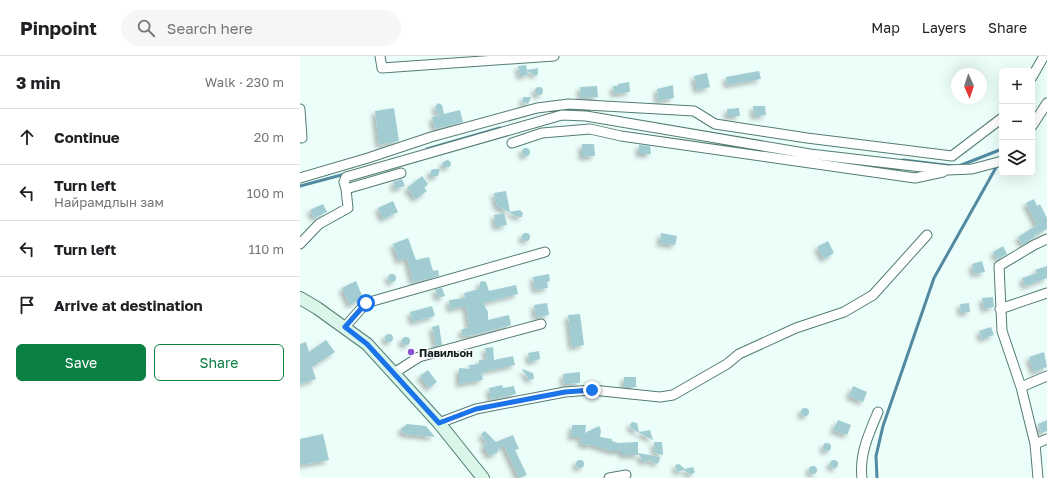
<!DOCTYPE html>
<html lang="en">
<head>
<meta charset="utf-8">
<style>
	body { margin:0; font-family:"Golos Text",sans-serif; background:#f6f6f6; color:#202124 }
	.controls { position:absolute; right:12px; top:12px; display:grid; overflow:hidden; border-radius:6px; box-shadow:0 4px 16px #0002 }
	.controls button { width:36px; height:36px; display:grid; place-items:center; padding:0; border:0; border-bottom:1px solid #e0e0e0; background:#fff; color:#202124; font:20px sans-serif }
	.compass { position:absolute; left:651px; top:12px; width:36px; height:36px; border-radius:50%; background:#fff; box-shadow:0 4px 16px #0002; rotate:177deg }
	.stop { position:absolute; width:12px; height:12px; margin:-9px; border:3px solid #1a73e8; border-radius:50%; background:#fff }
	.stop.end { background:#1a73e8; border-color:#fff; box-shadow:0 1px 4px #0008 }
	.list { margin:0; padding:0; list-style:none }
	h2 { display:flex; justify-content:space-between; align-items:center; height:52px; margin:0; padding:0 16px; font-size:17px }
	h2 small { font-size:13px; font-weight:400; color:#757577 }
	.list li { display:grid; grid-template-columns:26px 1fr auto; gap:12px; align-items:center; box-sizing:border-box; height:56px; padding:0 16px; border-top:1px solid #e0e0e0 }
	.list b { display:block; font-size:15px; white-space:nowrap }
	.list p { margin:0; font-size:13px; white-space:nowrap; color:#757577 }
	.list em { font-size:13px; font-style:normal; color:#757577 }
	.actions { display:flex; gap:8px; padding:12px 16px }
	.actions a { flex:1; padding:9px 0; border:1px solid #0b8043; border-radius:6px; text-align:center; font-size:14px; color:#0b8043 }
	.actions .main { background:#0b8043; color:#fff }
	.icon { flex:none; width:22px; height:22px; fill:none; stroke:currentColor; stroke-width:2; stroke-linecap:round; stroke-linejoin:round }
	.map { position:relative; flex:none; width:747px; height:422px; overflow:hidden }
	header { display:flex; align-items:center; gap:24px; box-sizing:border-box; height:56px; padding:0 20px; background:#fff; border-bottom:1px solid #e0e0e0 }
	header strong { font-size:19px }
	nav { display:flex; gap:22px; margin-inline-start:auto; font-size:14px }
	.search { width:280px; height:36px; background:#f6f6f6; display:flex; align-items:center; gap:10px; box-sizing:border-box; padding:0 14px; border-radius:22px; color:#757577; font-size:15px }
	main { display:flex }
	aside { flex:1; background:#fff }
	.map>svg:first-child { display:block }
</style>
</head>
<body>
<header>
<strong>Pinpoint</strong>
<div class="search"><svg class="icon" aria-label="search" viewBox="0 0 24 24"><circle cx="10" cy="10" r="6"/><path d="M15 15l6 6"/></svg>Search here</div>
<nav><a>Map</a><a>Layers</a><a>Share</a></nav>
</header>
<main>
<aside>
<h2>3 min<small>Walk · 230 m</small></h2>
<ul class="list">
<li><svg class="icon" aria-label="ahead" viewBox="0 0 24 24"><path d="M12 20V5M6 11l6-6 6 6"/></svg><div><b>Continue</b></div><em>20 m</em></li>
<li><svg class="icon" aria-label="left" viewBox="0 0 24 24"><path d="M17 20v-9H6M10 6l-5 5 5 5"/></svg><div><b>Turn left</b><p>Найрамдлын зам</p></div><em>100 m</em></li>
<li><svg class="icon" aria-label="left" viewBox="0 0 24 24"><path d="M17 20v-9H6M10 6l-5 5 5 5"/></svg><div><b>Turn left</b></div><em>110 m</em></li>
<li><svg class="icon" aria-label="arrive" viewBox="0 0 24 24"><path d="M6 21V4h12l-3 4 3 4H6"/></svg><div><b>Arrive at destination</b></div></li>
</ul>
<div class="actions"><a class="main">Save</a><a>Share</a></div>
</aside>
<div class="map">
<svg width="747" height="422" viewBox="0 0 747 422">
	<defs>
		<filter id="shadow"><feDropShadow dx="-3.5" dy="3.5" stdDeviation="2" flood-color="#0004"/></filter>
	</defs>
	<rect width="100%" height="100%" fill="#ecfefa"/>
	<g fill="none" stroke-linecap="round" stroke-linejoin="round">
		<!-- stream -->
		<path stroke="#528aa2" stroke-width="3" d="M261,56L268,54L279,56
			M127,93L200,72
			M603,104L653,110
			M659,110L702,93
			M0,130L45,118
			M577,422L576,400L583,370L634,222L698,108"/>
	</g>
	<!-- building -->
	<path fill="#a0ccd2" filter="url(#shadow)" d="M226,9L227,14L238,12V18L236,20L227,15L228,19L220,20L218,10Z
		M459,15L461,23L427,29L426,21Z
		M407,17L410,31L397,34L394,20Z
		M329,26L330,36L314,38L313,30H318V28Z
		M373,29L374,42L358,45L357,33Z
		M297,30L298,41L281,42L280,31Z
		M235 35a4 4 0 1 1 8 0a4 4 0 1 1-8 0Z
		M223,41H231L228,48L222,46Z
		M138,47L142,49L144,58L160,54L163,66L135,73L132,61L139,60L135,51Z
		M453,50H465L466,59L454,60Z
		M94,52L99,85L79,89L75,55Z
		M439,52L440,60H427V53Z
		M282,88H294L295,100L282,101Z
		M339,89L350,90L351,98H339Z
		M222 96a4 4 0 1 1 8 0a4 4 0 1 1-8 0Z
		M147,104L150,105L151,109L149,111H142L143,106Z
		M134,113H140L138,120L130,121L131,114Z
		M122,120L128,128L124,132L127,135L116,143L107,132Z
		M102,123L105,130L95,133L93,126Z
		M206,135L210,156L220,154L223,157L222,161H218L197,150L194,137Z
		M734,143L737,150L740,148L747,162V173L735,179L736,180L723,189L718,181L737,169L726,147Z
		M93,145L98,156L83,163L78,152Z
		M23,148L27,156L14,162L10,154Z
		M204,157L207,169L196,171L194,159Z
		M361,177L377,180L375,189L360,187Z
		M222 181a4 4 0 1 1 8 0a4 4 0 1 1-8 0Z
		M108,182L116,204L129,201L133,215L138,214L139,220L113,226L107,202L99,205L93,188Z
		M528,185L534,197L524,203L517,191Z
		M703,190L707,198L698,203L693,196Z
		M682,205L685,216L674,218L672,208Z
		M747,210V222L725,230L722,222L737,217L735,214Z
		M249,218L250,225L247,226L248,232L235,234L233,221Z
		M88 222a4 4 0 1 1 8 0a4 4 0 1 1-8 0Z
		M56,225L63,242L50,249L42,232Z
		M183,225L186,226L189,235L216,229L218,238L183,247L188,256V264L209,259L211,269L173,279L163,280L161,274L169,271V269L166,250L150,253L149,244L165,242L164,237L179,233L180,226Z
		M142,232L145,240L138,242L135,233Z
		M693,241L694,251L684,253L682,242Z
		M247,247L249,259L236,261L234,249Z
		M669,247L670,256L661,257L660,248Z
		M132,250L135,260L113,266L110,256Z
		M280,258L284,289L272,291L268,259Z
		M139,269L142,289L136,290L132,271Z
		M691,271L694,279L682,283L679,275Z
		M85 282a4 4 0 1 1 8 0a4 4 0 1 1-8 0Z
		M102 285a4 4 0 1 1 8 0a4 4 0 1 1-8 0Z
		M26,284L35,296L12,311L16,323L0,328V288L6,286L9,296Z
		M193,291L194,304L213,300L215,309L186,315V316L181,317L183,324L159,328V312L170,313L169,309L179,308V304L187,303L185,292Z
		M239,295L240,303L230,306L228,297Z
		M744,296L747,311L734,316L729,301Z
		M222,313L233,317L234,323L229,324Z
		M128,314L137,326L129,332L120,320Z
		M280,316V327L264,328L263,318Z
		M324,321H336V331H324Z
		M202,329L203,332L214,330L216,338L191,343L189,332Z
		M553,330L567,336L563,346L549,340Z
		M501 356a4 4 0 1 1 8 0a4 4 0 1 1-8 0Z
		M538,364L551,369L547,379L533,374Z
		M747,364V375L742,377L738,368Z
		M332,366L337,367L339,376L350,374L353,384L332,373L330,369Z
		M107,368L126,370L135,381L105,378L100,374Z
		M272,369H286L285,377L299,370L301,374L300,381L312,383V385L318,387L338,386V399H322V395H312L290,388L289,390L280,387L282,381H271Z
		M185,375L196,386L213,379L219,393L215,394L227,419L219,422L204,389L197,394L198,396L190,400L183,390L187,387L182,380V377Z
		M23,378L29,404L0,409V383Z
		M354,386H362L363,399L355,397Z
		M523 391a4 4 0 1 1 8 0a4 4 0 1 1-8 0Z
		M338,397L360,401L359,406L356,408L350,404L343,406Z
		M530 408a4 4 0 1 1 8 0a4 4 0 1 1-8 0Z
		M276 408a4 4 0 1 1 8 0a4 4 0 1 1-8 0Z
		M379,408L385,413L393,411L395,416L391,419L384,414L377,416L375,409Z
		M509 414a4 4 0 1 1 8 0a4 4 0 1 1-8 0Z"/>
	<g fill="none" stroke-linecap="round" stroke-linejoin="round">
		<!-- street casing -->
		<g stroke="#537c75" stroke-width="11">
			<path id="street" d="M80,0L82,12L254,0
				M732,21L744,0
				M0,53L2,82
				M732,70L747,47
				M212,87L242,77L290,73L321,80L615,122L643,116
				M0,122L68,102L131,81L237,52L269,48L394,55L415,68L507,82L652,100L702,62
				M46,133L44,126L46,121L262,59L286,60L510,98L648,114L672,113L702,105
				M0,188L19,168L48,152L46,133L101,117
				M700,253L747,237
				M45,271L66,247L245,196
				M94,317L119,301L241,268
				M721,331L747,320
				M139,367L176,353L265,336L292,334L360,341L373,339L427,308L439,298L496,272L544,256L573,239L627,179
				M735,388L747,383
				M309,422L326,419
				M562,422C559,399 569,377 578,356
				M738,422L735,388L721,331L702,275L699,210L734,189L747,183"/>
		</g>
		<!-- secondary casing -->
		<g stroke="#537c75" stroke-width="14">
			<path id="secondary" d="M0,242L17,252L67,288L139,367L183,422"/>
		</g>
		<!-- street -->
		<use href="#street" stroke="#fff" stroke-width="9"/>
		<!-- secondary -->
		<use href="#secondary" stroke="#daf6e8" stroke-width="12"/>
	</g>
	<g fill="none" stroke-linecap="round" stroke-linejoin="round">
		<!-- route -->
		<path stroke="#1a73e8" stroke-width="5" d="M66,247L45,271L67,288L139,367L176,353L265,336L292,334"/>
	</g>
	<!-- markers -->
	<circle fill="#8657d0" stroke="#fff" stroke-width="1.5" cx="111" cy="296" r="4"/>
	<g text-anchor="middle" dominant-baseline="central" stroke-width="3" stroke-linejoin="round" paint-order="stroke">
		<!-- poi labels -->
		<g font-size="11" font-weight="bold" fill="#0d1e1c" stroke="#fff" text-anchor="start">
			<text x="119" y="296">Павильон</text>
		</g>
	</g>
</svg>
<div class="controls">
<button>+</button>
<button>−</button>
<button><svg class="icon" aria-label="layers" viewBox="0 0 24 24"><path d="M12 4l9 5-9 5-9-5zM3 14l9 5 9-5"/></svg></button>
</div>
<svg class="compass" viewBox="-18 -18 36 36"><path d="M0-13l5 13h-10z" fill="#e53935"/><path d="M0 13l5-13h-10z" fill="#757577"/></svg>
<div class="stop" style="left:66px;top:247px"></div>
<div class="stop end" style="left:292px;top:334px"></div>
</div>
</main>
</body>
</html>
